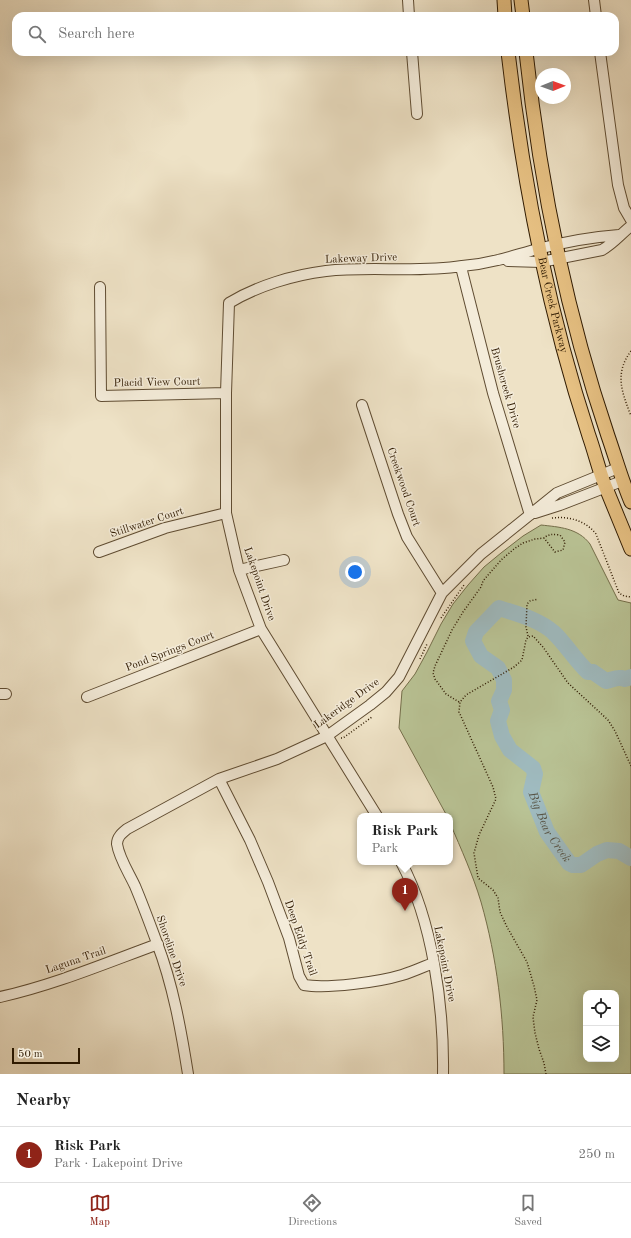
<!DOCTYPE html>
<html lang="en">
<head>
<meta charset="utf-8">
<style>
	body { margin:0; font-family:"Old Standard TT",serif; background:#f2f2f2; color:#222 }
	.controls { position:absolute; right:12px; bottom:12px; display:grid; overflow:hidden; border-radius:8px; box-shadow:0 4px 16px #0002 }
	.controls button { width:36px; height:36px; display:grid; place-items:center; padding:0; border:0; border-bottom:1px solid #e0e0e0; background:#fff; color:#222; font:20px sans-serif }
	.compass { position:absolute; left:535px; top:68px; width:36px; height:36px; border-radius:50%; background:#fff; box-shadow:0 4px 16px #0002; rotate:89deg }
	.scale { position:absolute; left:12px; bottom:10px; width:68px; box-sizing:border-box; padding-left:4px; border:2px solid #2f1a00; border-top:0; font-size:11px; line-height:14px; white-space:nowrap; color:#2f1a00; -webkit-text-stroke:3px #f4ecda; paint-order:stroke }
	.you { position:absolute; left:355px; top:572px; width:14px; height:14px; margin:-10px; border:3px solid #fff; border-radius:50%; background:#1a73e8; box-shadow:0 0 0 6px #1a73e833 }
	.badge { display:grid; place-items:center; width:26px; height:26px; border-radius:50%; background:#8f2418; color:#fff; font-size:13px; font-weight:700 }
	.pin { position:absolute; translate:-50% -33px; filter:drop-shadow(0 1px 2px #0008) }
	.pin::after { content:''; position:absolute; top:21px; width:14px; height:12px; background:inherit; clip-path:polygon(0 0,100% 0,50% 100%) }
	.popup { position:absolute; left:357px; top:813px; width:96px; height:52px; box-sizing:border-box; display:grid; place-content:center; border-radius:8px; background:#fff; filter:drop-shadow(0 1px 3px #0005); font-size:13px; white-space:nowrap; color:#767676 }
	.popup b { font-size:15px; color:#222 }
	.popup::after { content:''; position:absolute; left:50%; top:100%; margin-left:-8px; border:8px solid transparent; border-top-color:#fff }
	.list { margin:0; padding:0; list-style:none }
	h2 { display:flex; justify-content:space-between; align-items:center; height:52px; margin:0; padding:0 16px; font-size:17px }
	h2 small { font-size:13px; font-weight:400; color:#767676 }
	.list li { display:grid; grid-template-columns:26px 1fr auto; gap:12px; align-items:center; box-sizing:border-box; height:56px; padding:0 16px; border-top:1px solid #e0e0e0 }
	.list b { display:block; font-size:15px; white-space:nowrap }
	.list p { margin:0; font-size:13px; white-space:nowrap; color:#767676 }
	.list em { font-size:13px; font-style:normal; color:#767676 }
	.icon { flex:none; width:22px; height:22px; fill:none; stroke:currentColor; stroke-width:2; stroke-linecap:round; stroke-linejoin:round }
	.map { position:relative; flex:none; width:631px; height:1074px; overflow:hidden }
	.search { position:absolute; background:#fff; box-shadow:0 4px 16px #0002; left:12px; right:12px; top:12px; height:44px; display:flex; align-items:center; gap:10px; box-sizing:border-box; padding:0 14px; border-radius:12px; color:#767676; font-size:15px }
	.sheet { height:108px; background:#fff }
	nav { display:flex; justify-content:space-around; align-items:center; box-sizing:border-box; height:56px; border-top:1px solid #e0e0e0; background:#fff; font-size:11px; color:#767676 }
	nav a { display:grid; justify-items:center; gap:2px }
	nav .on { color:#8f2418 }
	.map>svg:first-child { display:block }
</style>
</head>
<body>
<div class="map">
<svg width="631" height="1074" viewBox="0 0 631 1074">
	<rect width="100%" height="100%" fill="#eee2c6"/>
	<filter id="stains"><feTurbulence type="fractalNoise" baseFrequency=".005" numOctaves="4"/><feColorMatrix values="0 0 0 0 .2 0 0 0 0 .09 0 0 0 0 .02 0 0 0 .5 -.17"/></filter>
	<radialGradient id="worn" r=".72"><stop offset=".6" stop-color="#630" stop-opacity="0"/><stop offset="1" stop-color="#630" stop-opacity=".3"/></radialGradient>
	<!-- green -->
	<path fill="#b9c395" stroke="#746e4a" fill-rule="evenodd" d="M541,525C559,527 578,528 590,544L618,600L631,603V1074H504C504,1016 497,958 481,902C473,875 461,849 450,823V816H447L399,728L402,691L415,674L427,652L441,624L453,604L468,585L484,567L501,553L523,536ZM586,993H616V1059H586Z"/>
	<g fill="none" stroke-linecap="round" stroke-linejoin="round">
		<!-- river -->
		<path stroke="#9fbbc0" stroke-width="16" id="s1" d="M631,677L625,679C617,676 613,680 606,681L593,672H588C575,660 566,644 553,632C538,619 517,614 499,608L476,632L473,641L481,656L498,668L504,680V690L499,701L502,710L498,721L502,736L510,750L533,768L535,774L531,792L547,832L569,863L573,865H581L597,854L607,850L619,851L631,858"/>
		<!-- minor casing -->
		<g stroke="#5f4c32" stroke-width="12">
			<path id="minor" d="M408,0L409,16
				M594,0L596,16
				M412,52L417,114
				M600,52L618,185L624,208L631,220
				M508,261L541,262L602,250C613,244 621,234 631,226
				M461,267L493,393L530,515
				M100,287L101,396L226,393
				M362,405L398,514L407,537L442,593
				M535,513L560,505L622,481
				M99,552L165,528L226,513
				M239,570L284,560
				M0,694H6
				M87,697L261,629
				M219,779L250,840L268,882L289,938L299,976L304,985C327,989 379,982 402,975C412,972 423,967 433,963
				M377,816L261,629L239,570L226,513V393L229,303C257,286 293,275 326,271C371,266 417,273 462,266C474,265 486,263 498,260C512,257 525,252 538,249C564,242 592,237 619,235
				M401,862C433,921 444,1008 443,1074
				M0,997C54,985 106,963 158,944
				M188,1074C181,1030 173,985 157,943C150,924 143,905 135,886C129,873 119,858 117,844C117,837 122,833 127,829L219,779L277,759L327,736L370,705L386,692L399,677L442,593L481,554L557,493L618,468"/>
		</g>
		<!-- major casing -->
		<g stroke="#2f1a00" stroke-width="15">
			<g id="major">
				<path d="M504,0L505,16"/>
				<path d="M521,0L523,16"/>
				<path id="s2" d="M508,52C523,182 548,311 589,436C595,453 599,471 606,488C614,508 623,529 631,549"/>
				<path d="M526,52C540,183 566,312 608,436C616,459 622,481 631,502"/>
			</g>
		</g>
		<!-- path -->
		<path stroke="#2f1a00" stroke-width="1.5" stroke-dasharray="1 2" stroke-linecap="butt" d="M631,351C614,374 622,392 631,416
			M552,518C568,516 585,520 596,534L619,593L624,596L631,597
			M441,618L464,585
			M528,636L526,627L527,604L530,601L538,599
			M420,659L427,644
			M459,702L446,694L435,679L433,673L435,666L452,630L463,612L481,587L483,581L501,560L514,549L523,543L535,539L544,538C548,534 553,534 560,535L565,542L563,550L555,552L544,538
			M341,738H343L372,717
			M546,1074L544,1063L539,1049L535,1033L533,1017L537,1000L534,986L527,962L507,927L500,912L498,898L493,890L478,878L474,853L479,835L496,799L493,787L459,712L460,702L466,695L514,667L522,660L526,640L528,637L533,636L543,647L568,683L608,720L615,731L631,766"/>
		<!-- minor -->
		<use href="#minor" stroke="#f4ecda" stroke-width="10"/>
		<!-- major -->
		<use href="#major" stroke="#e7c183" stroke-width="13"/>
	</g>
	<g text-anchor="middle" dominant-baseline="central" stroke-width="3" stroke-linejoin="round" paint-order="stroke">
		<!-- street labels -->
		<g font-size="11" fill="#2f1a00" stroke="#f4ecda">
			<text transform="translate(361 259) rotate(-2)">Lakeway Drive</text>
			<text stroke="none"><textPath href="#s2" startOffset="257">Bear Creek Parkway</textPath></text>
			<text transform="translate(157 383) rotate(-1)">Placid View Court</text>
			<text transform="translate(505 388) rotate(74)">Brushcreek Drive</text>
			<text transform="translate(403 487) rotate(71)">Creekwood Court</text>
			<text transform="translate(147 523) rotate(-18)">Stillwater Court</text>
			<text transform="translate(259 584) rotate(71)">Lakepoint Drive</text>
			<text transform="translate(170 652) rotate(-21)">Pond Springs Court</text>
			<text transform="translate(347 704) rotate(-36)">Lakeridge Drive</text>
			<text transform="translate(300 938) rotate(71)">Deep Eddy Trail</text>
			<text transform="translate(171 951) rotate(71)">Shoreline Drive</text>
			<text transform="translate(76 961) rotate(-19)">Laguna Trail</text>
			<text transform="translate(444 964) rotate(79)">Lakepoint Drive</text>
		</g>
		<!-- water labels -->
		<g font-size="12" font-style="italic" fill="#565243" stroke="#f4ecda">
			<text stroke="none"><textPath href="#s1" startOffset="422">Big Bear Creek</textPath></text>
		</g>
	</g>
	<rect width="100%" height="100%" filter="url(#stains)"/>
	<rect width="100%" height="100%" fill="url(#worn)"/>
</svg>
<div class="controls">
<button><svg class="icon" aria-label="locate" viewBox="0 0 24 24"><circle cx="12" cy="12" r="6"/><path d="M12 2v4M12 18v4M2 12h4M18 12h4"/></svg></button>
<button><svg class="icon" aria-label="layers" viewBox="0 0 24 24"><path d="M12 4l9 5-9 5-9-5zM3 14l9 5 9-5"/></svg></button>
</div>
<svg class="compass" viewBox="-18 -18 36 36"><path d="M0-13l5 13h-10z" fill="#e53935"/><path d="M0 13l5-13h-10z" fill="#767676"/></svg>
<div class="scale">50 m</div>
<div class="you"></div>
<div class="pin badge" style="left:405px;top:911px">1</div>
<div class="popup"><b>Risk Park</b>Park</div>
<div class="search"><svg class="icon" aria-label="search" viewBox="0 0 24 24"><circle cx="10" cy="10" r="6"/><path d="M15 15l6 6"/></svg>Search here</div>
</div>
<section class="sheet">
<h2>Nearby<small></small></h2>
<ul class="list">
<li><span class="badge">1</span><div><b>Risk Park</b><p>Park · Lakepoint Drive</p></div><em>250 m</em></li>
</ul>
</section>
<nav>
<a class="on"><svg class="icon" aria-label="map" viewBox="0 0 24 24"><path d="M3 6l6-2 6 2 6-2v14l-6 2-6-2-6 2zM9 4v14M15 6v14"/></svg>Map</a>
<a><svg class="icon" aria-label="directions" viewBox="0 0 24 24"><path d="M12 3l9 9-9 9-9-9zM9 14v-3h6M13 9l2 2-2 2"/></svg>Directions</a>
<a><svg class="icon" aria-label="saved" viewBox="0 0 24 24"><path d="M7 4h10v16l-5-4-5 4z"/></svg>Saved</a>
</nav>
</body>
</html>
